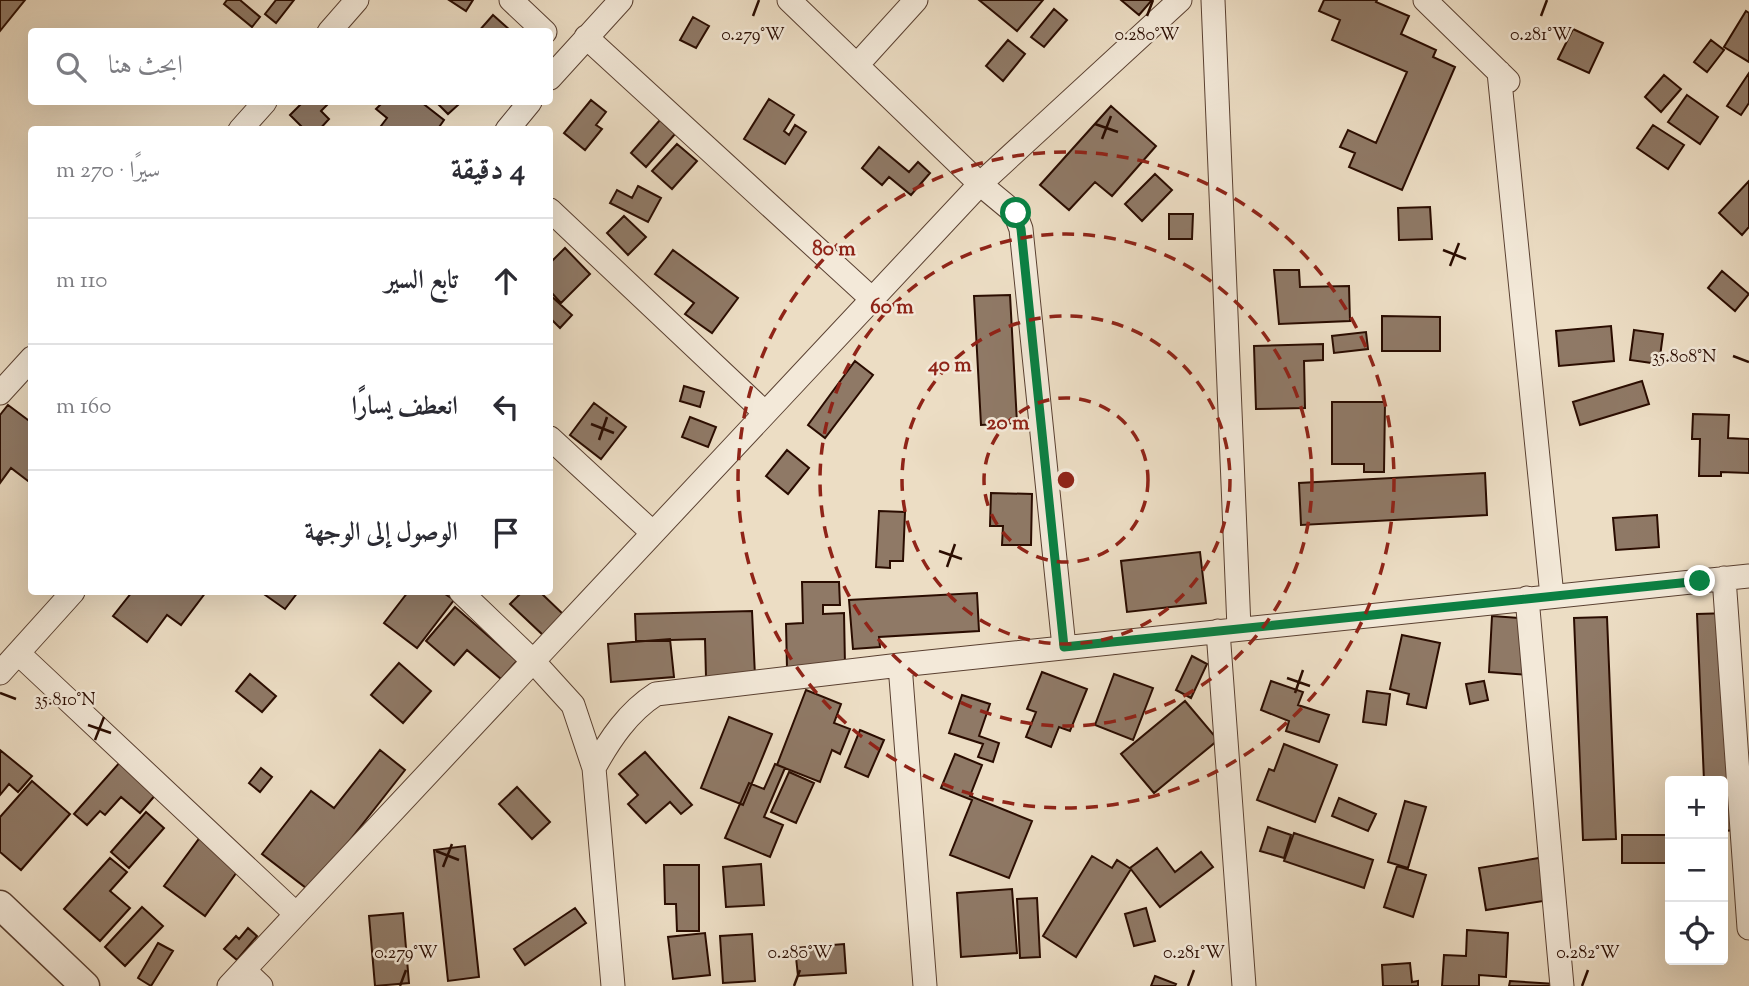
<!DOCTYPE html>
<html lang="ar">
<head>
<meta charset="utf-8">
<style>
	body { margin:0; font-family:"Sorts Mill Goudy",Amiri,serif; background:#f2f2f3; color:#2b2b33; direction:rtl }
	.controls { position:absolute; right:21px; bottom:21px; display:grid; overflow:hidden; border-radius:7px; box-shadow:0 7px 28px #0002 }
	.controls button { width:63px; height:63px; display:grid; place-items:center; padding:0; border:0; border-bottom:2px solid #e1e1e2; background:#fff; color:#2b2b33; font:35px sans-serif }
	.stop { position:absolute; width:21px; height:21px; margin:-16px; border:5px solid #0b8043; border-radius:50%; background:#fff }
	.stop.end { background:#0b8043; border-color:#fff; box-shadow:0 2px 7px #0008 }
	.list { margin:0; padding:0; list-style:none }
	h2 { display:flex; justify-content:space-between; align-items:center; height:91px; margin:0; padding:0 28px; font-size:30px }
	h2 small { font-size:23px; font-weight:400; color:#7c7c81 }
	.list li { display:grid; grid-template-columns:46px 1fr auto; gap:21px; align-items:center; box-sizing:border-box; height:126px; padding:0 28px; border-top:2px solid #e1e1e2 }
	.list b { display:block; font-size:26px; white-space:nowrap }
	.list em { font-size:23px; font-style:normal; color:#7c7c81 }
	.icon { flex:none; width:38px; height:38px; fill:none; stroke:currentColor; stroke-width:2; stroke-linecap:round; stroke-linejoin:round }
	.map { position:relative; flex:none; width:1749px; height:986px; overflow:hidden; direction:ltr }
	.search { position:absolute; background:#fff; box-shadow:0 7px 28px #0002; left:28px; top:28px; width:525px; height:77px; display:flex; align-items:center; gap:18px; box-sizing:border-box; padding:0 24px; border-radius:7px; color:#7c7c81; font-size:26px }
	.panel { position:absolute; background:#fff; box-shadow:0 7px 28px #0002; left:28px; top:126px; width:525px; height:469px; border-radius:7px; direction:rtl }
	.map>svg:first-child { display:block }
</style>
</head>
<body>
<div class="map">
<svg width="1749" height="986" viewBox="0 0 1749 986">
	<rect width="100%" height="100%" fill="#ecddc4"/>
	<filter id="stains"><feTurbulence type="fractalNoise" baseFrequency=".00286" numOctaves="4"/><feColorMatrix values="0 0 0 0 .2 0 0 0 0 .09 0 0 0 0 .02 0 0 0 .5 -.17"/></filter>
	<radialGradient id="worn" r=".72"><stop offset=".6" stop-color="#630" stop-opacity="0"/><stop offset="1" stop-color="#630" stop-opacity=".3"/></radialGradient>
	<!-- building -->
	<path fill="#8f7966" stroke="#2a0c00" stroke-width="2" d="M0,0H25L0,31Z
		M227,0H240L260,17L252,27L224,4Z
		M276,0H294L276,23L265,14Z
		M449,0H473L466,11Z
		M979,0H1043L1017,31Z
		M1121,0H1152L1139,15Z
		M1324,0H1377L1376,2L1409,16L1401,34L1436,50L1433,57L1455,67L1402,190L1349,167L1355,153L1340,147L1348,130L1376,143L1407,72L1332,40L1340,20L1319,11Z
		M1054,9L1067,20L1044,47L1031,37Z
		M1746,11L1749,13V62L1724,47Z
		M493,15L512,32H478Z
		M693,17L709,26L696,48L680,40Z
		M1573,29L1603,43L1589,73L1558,59Z
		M1008,40L1025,54L1003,81L986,66Z
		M1711,40L1724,50L1707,72L1694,62Z
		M1749,73V103L1741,115L1727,106Z
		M1664,75L1681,89L1661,112L1645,97Z
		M1687,95L1718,117L1700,144L1668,122Z
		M769,99L794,115L784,131L789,135L795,125L806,132L785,164L744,139Z
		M591,100L606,112L596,125L602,129L585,150L564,133Z
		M303,102H330L321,111L329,119L319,130H305L290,115Z
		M383,102H421L444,120L437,130H378L387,118L376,109Z
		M436,102H455L458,105L448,114Z
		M1111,106L1156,146L1112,196L1095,182L1069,210L1040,185Z
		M660,120L675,134L646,167L631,153Z
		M1653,125L1684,145L1668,169L1637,148Z
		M677,144L697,161L672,189L652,171Z
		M879,147L909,172L918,162L930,173L911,195L889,177L882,185L862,168Z
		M1155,174L1172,190L1142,221L1125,204Z
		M1749,181V227L1742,235L1719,213Z
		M638,186L661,198L648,222L610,203L617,190L632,198Z
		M1430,207L1432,239L1399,240L1398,208Z
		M1169,214H1193L1192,239H1169Z
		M624,216L646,237L628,255L607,233Z
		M565,248L590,274L561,303L550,291V263Z
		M673,250L738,298L712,333L685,314L694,303L655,274Z
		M1274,270H1299L1300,287L1349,286L1350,321L1279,324Z
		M1722,271L1749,294L1735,311L1708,288Z
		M550,295L572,315L560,328L550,318Z
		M1010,295L1017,423L981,425L974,296Z
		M1382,316L1440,317V351H1382Z
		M1611,326L1614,361L1559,366L1556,331Z
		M1634,330L1663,334L1659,364L1630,360Z
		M1366,332L1368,349L1334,353L1332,336Z
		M1323,344V360L1304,361L1305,408L1256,409L1254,346Z
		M855,361L873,375L825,438L808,425Z
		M1642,381L1649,404L1580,425L1573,402Z
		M684,386L704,392L700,407L680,401Z
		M1332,402H1385L1384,472H1364V464H1332Z
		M594,403L626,427L601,459L570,435Z
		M8,405L32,423V484L11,468L0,483V415Z
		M1693,414L1729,415L1728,438L1749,439V473L1721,472V476H1699L1700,439H1692Z
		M690,417L716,427L708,447L682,437Z
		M787,450L809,468L788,494L766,476Z
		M1485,473L1487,515L1301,525L1299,483Z
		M991,493L1032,494L1031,545H1002L1003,526H990Z
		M879,511L905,512L903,561H890V568L876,567Z
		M1657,515L1659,547L1616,550L1613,518Z
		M1200,552L1206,603L1127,612L1121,561Z
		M802,582H839L840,605H823V614L844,613L845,666L787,668L786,624L803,623Z
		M132,592H206L181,625L167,615L147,642L113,616Z
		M261,592H298L285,609Z
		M408,592H442L454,600L417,648L384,623Z
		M522,592H540L564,615L544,636L510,604Z
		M977,593L979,631L879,637L880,647L853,649L849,600Z
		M455,607L517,661L501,679L467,650L454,665L426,641Z
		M752,611L755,676L706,677L705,639L636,641L635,614Z
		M1730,613L1738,830L1723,831V781H1704L1697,614Z
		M1492,616L1532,619L1529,675L1489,672Z
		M1607,617L1616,839L1583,840L1574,618Z
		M1402,635L1440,643L1426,708L1407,704L1409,694L1390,689Z
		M670,639L674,677L611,682L608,644Z
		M1192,656L1207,664L1191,698L1176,690Z
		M399,663L431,691L403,723L371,695Z
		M1042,672L1087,689L1070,731L1059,727L1051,747L1026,737L1036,712L1027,709Z
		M250,674L276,696L262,712L236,691Z
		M1114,674L1153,688L1133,740L1095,725Z
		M1271,681L1303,692L1298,705L1329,715L1319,742L1286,731L1289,721L1261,710Z
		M1484,681L1488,700L1470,704L1466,684Z
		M806,690L841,704L834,723L850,729L840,754L832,750L820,782L777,765Z
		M1367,691L1390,694L1386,725L1363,722Z
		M962,695L990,704L979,736L999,743L993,762L978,757L983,744L949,733Z
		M1185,701L1218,740L1154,793L1121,754Z
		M729,717L772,734L743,805L701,788Z
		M860,730L884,740L868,777L845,767Z
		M1284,744L1337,765L1315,822L1257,800L1269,769L1274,771Z
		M0,750L32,776L18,792L9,784L0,795Z
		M380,750L405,770L310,891L262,854L311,791L334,808Z
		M645,752L692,805L681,814L670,802L646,823L628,804L638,795L619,774Z
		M955,754L982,765L970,796L1032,821L1009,878L950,855L972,800L941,788Z
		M121,761L157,793L140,813L121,797L105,815L100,811L87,825L74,814Z
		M775,764L785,768L764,817L783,825L770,857L725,838L749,783L764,789Z
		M261,768L272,777L260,792L249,783Z
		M789,772L814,783L796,823L771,812Z
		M32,781L70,814L21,870L0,852V817Z
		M517,787L550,822L532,839L499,804Z
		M1339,798L1376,814L1368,831L1332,816Z
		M1405,801L1426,807L1408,868L1388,862Z
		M146,812L164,828L129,868L111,852Z
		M1268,827L1291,835L1284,858L1260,851Z
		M1294,833L1373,860L1364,888L1284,861Z
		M1622,835H1670V863H1622Z
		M201,836L242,865L205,916L164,886Z
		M465,846L479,977L448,981L434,850Z
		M1157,848L1175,872L1201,852L1213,867L1160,907L1130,868Z
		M1092,856L1112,868L1117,860L1131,869L1076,957L1043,936Z
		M110,858L127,872L110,891L130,908L100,941L64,909Z
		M1539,858L1542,876L1556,899L1486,910L1479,868Z
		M761,864L764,905L726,907L723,867Z
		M664,865H699V931H677L676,904H665Z
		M1397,866L1426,875L1413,917L1384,907Z
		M1012,889L1017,953L961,957L957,893Z
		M1037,898L1040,957L1020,958L1017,899Z
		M142,907L163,926L125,966L105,947Z
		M575,908L586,923L525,965L514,949Z
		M1146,908L1155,941L1134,946L1125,914Z
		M403,913L409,983L375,986L369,916Z
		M248,928L257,936L237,960L224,949L236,936L239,939Z
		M1467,930L1508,933L1506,977L1479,975V986H1442L1444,955L1466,956Z
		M705,933L710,975L673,979L668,937Z
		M752,934L755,981L723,983L720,936Z
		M158,943L173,951L151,986L138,978Z
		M844,944L846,973L798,976L795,948Z
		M1410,963L1412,982L1418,981V986H1383L1382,965Z
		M1155,976L1176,984L1175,986H1151Z
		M1510,981L1572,985V986H1509Z"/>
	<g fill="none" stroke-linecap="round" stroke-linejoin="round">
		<!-- minor casing -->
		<g stroke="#5a4031" stroke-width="25">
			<path id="minor" d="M511,0L545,32
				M789,0L980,184L1015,213L1021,229L1064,647
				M1213,0L1239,628
				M1425,0L1508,81
				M329,32L357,0
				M586,37L872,299
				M857,65L916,0
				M1499,72L1552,596
				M550,78L621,0
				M240,130L265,102
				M507,130L530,102
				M550,210L765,413
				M0,393L32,358
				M550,438L653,533
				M1724,578L1749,928
				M461,592L533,661L573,705L594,768L613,986
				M1527,598L1562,986
				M1218,631L1244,986
				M18,653L296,914
				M900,665L925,986
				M0,673L73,592
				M594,768C610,739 628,712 656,694L900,665L1749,576
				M244,970L261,986
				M229,986L980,184L1180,0"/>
		</g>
		<!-- tertiary casing -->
		<g stroke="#5a4031" stroke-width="31">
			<path id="tertiary" d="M0,905L85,986"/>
		</g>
		<!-- minor -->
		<use href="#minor" stroke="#f3e9d9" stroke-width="23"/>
		<!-- tertiary -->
		<use href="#tertiary" stroke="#f3e9d9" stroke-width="28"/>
	</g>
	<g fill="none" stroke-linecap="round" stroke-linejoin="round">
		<!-- route -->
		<path stroke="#0b8043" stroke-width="9" d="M1016,213L1021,229L1064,647L1700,581"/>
	</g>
	<!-- ticks -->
	<path fill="none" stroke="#2a0c00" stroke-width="2.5" d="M753,16L759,0M1147,16L1153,0M1541,16L1547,0M1095,124L1118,132M1102,139L1111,116M1443,250L1466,259M1450,266L1459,243M1733,356L1749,362M591,424L614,433M599,440L607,417M939,551L962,559M947,567L955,544M1287,678L1310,686M0,693L16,699M1295,693L1303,670M88,725L111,733M95,740L104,717M436,851L459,860M443,867L452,844M400,986L406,970M794,986L800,970M1188,986L1194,970M1582,986L1588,970"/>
	<!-- distance rings -->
	<g fill="none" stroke="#8f2418" stroke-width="3.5" stroke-dasharray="12 9">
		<circle cx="1066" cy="480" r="82"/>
		<circle cx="1066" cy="480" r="164"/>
		<circle cx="1066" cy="480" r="246"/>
		<circle cx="1066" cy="480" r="328"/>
	</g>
	<g font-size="18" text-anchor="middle" fill="#2a0c00" stroke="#f3e9d9" stroke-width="5" stroke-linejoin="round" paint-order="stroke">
		<text x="753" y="40">0.279°W</text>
		<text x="1147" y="40">0.280°W</text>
		<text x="1541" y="40">0.281°W</text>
		<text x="1684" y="362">35.808°N</text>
		<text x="65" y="705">35.810°N</text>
		<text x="406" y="958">0.279°W</text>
		<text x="800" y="958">0.280°W</text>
		<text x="1194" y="958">0.281°W</text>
		<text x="1588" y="958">0.282°W</text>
	</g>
	<circle cx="1066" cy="480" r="10" fill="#8f2418" stroke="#f3e9d9" stroke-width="3.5"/>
	<g font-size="21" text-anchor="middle" font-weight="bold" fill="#8f2418" stroke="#f3e9d9" stroke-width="5" stroke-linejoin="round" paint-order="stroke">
		<text x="834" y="255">80 m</text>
		<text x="892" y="313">60 m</text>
		<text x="950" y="371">40 m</text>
		<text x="1008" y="429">20 m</text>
	</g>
	<rect width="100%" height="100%" filter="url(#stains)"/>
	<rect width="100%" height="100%" fill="url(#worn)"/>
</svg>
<div class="controls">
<button>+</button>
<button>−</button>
<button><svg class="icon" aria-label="locate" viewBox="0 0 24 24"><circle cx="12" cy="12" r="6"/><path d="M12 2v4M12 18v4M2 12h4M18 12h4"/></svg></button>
</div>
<div class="stop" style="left:1016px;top:213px"></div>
<div class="stop end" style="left:1700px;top:581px"></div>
<div class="search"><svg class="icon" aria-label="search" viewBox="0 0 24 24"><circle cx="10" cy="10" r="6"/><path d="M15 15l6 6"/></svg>ابحث هنا</div>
<section class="panel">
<h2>4 دقيقة<small>سيرًا · 270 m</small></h2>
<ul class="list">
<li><svg class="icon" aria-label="ahead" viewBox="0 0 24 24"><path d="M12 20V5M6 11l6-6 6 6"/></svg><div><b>تابع السير</b></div><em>110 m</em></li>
<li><svg class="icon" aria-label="left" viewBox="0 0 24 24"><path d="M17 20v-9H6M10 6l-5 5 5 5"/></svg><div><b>انعطف يسارًا</b></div><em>160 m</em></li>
<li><svg class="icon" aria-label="arrive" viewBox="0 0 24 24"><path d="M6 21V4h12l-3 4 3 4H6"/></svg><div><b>الوصول إلى الوجهة</b></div></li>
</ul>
</section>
</div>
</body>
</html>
